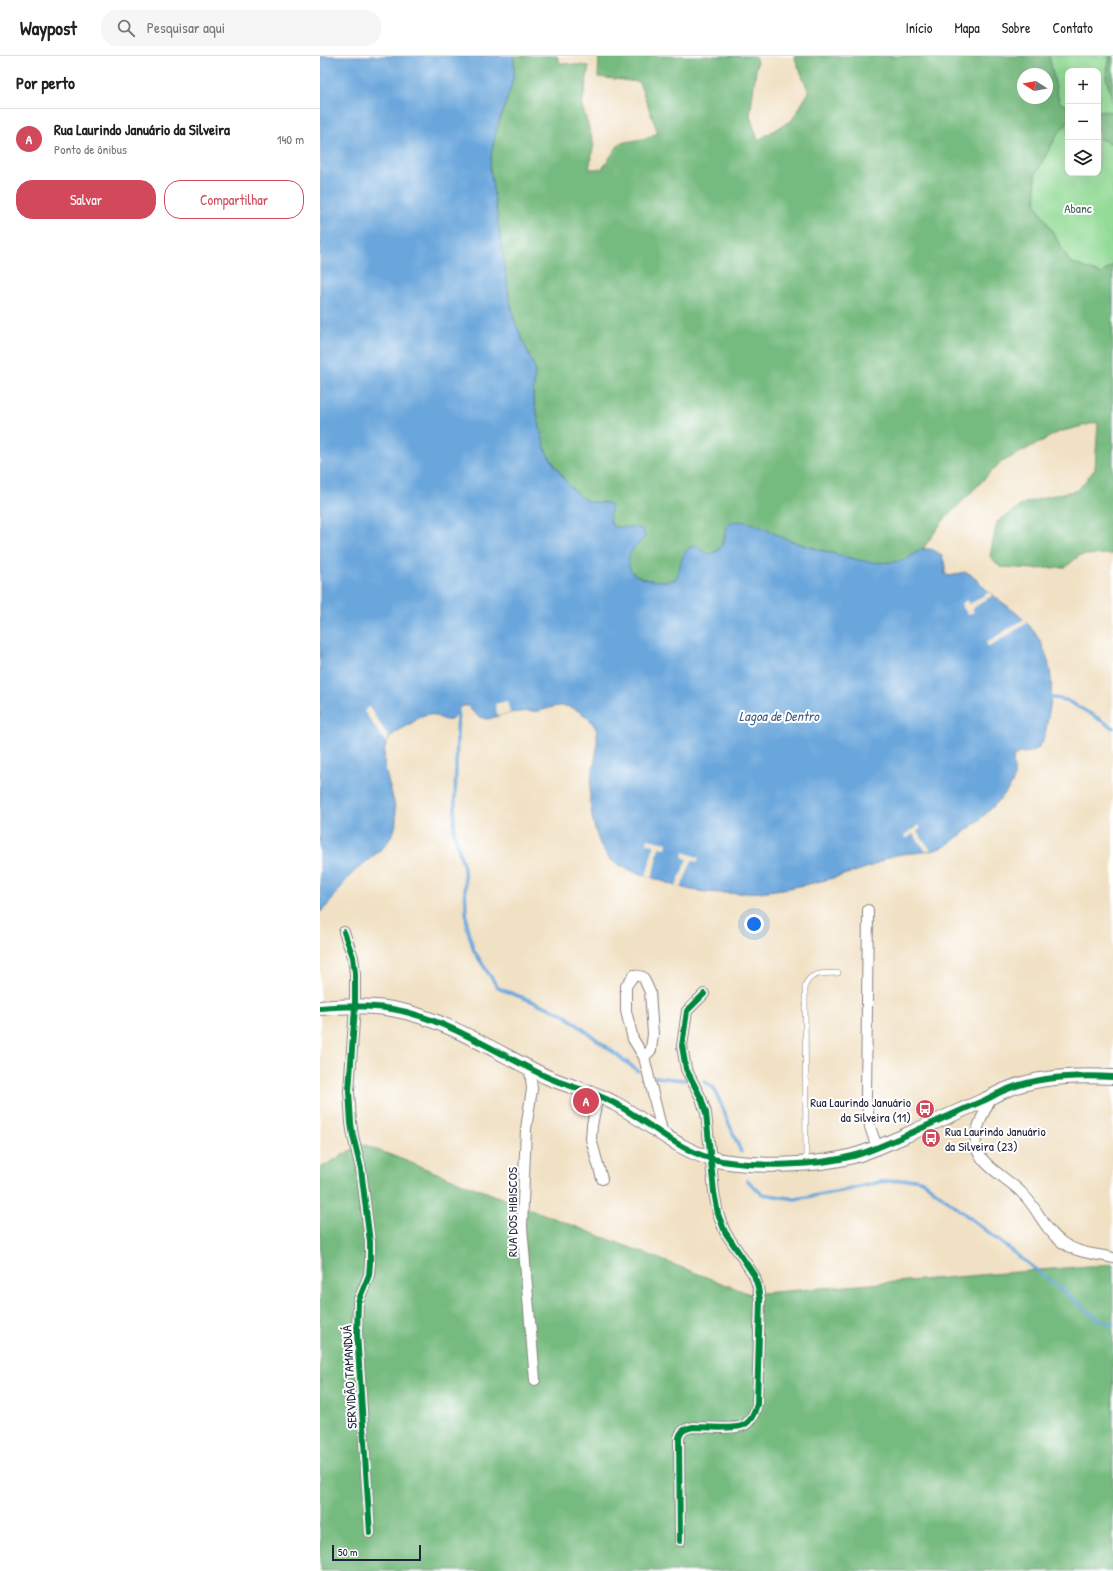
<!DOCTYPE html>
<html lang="pt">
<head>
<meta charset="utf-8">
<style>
	body { margin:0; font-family:"Patrick Hand",sans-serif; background:#f6f6f6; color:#202124 }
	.controls { position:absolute; right:12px; top:12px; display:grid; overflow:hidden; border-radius:8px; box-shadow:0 4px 16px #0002 }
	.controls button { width:36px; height:36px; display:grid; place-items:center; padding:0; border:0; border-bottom:1px solid #e0e0e0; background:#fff; color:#202124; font:20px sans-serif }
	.compass { position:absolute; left:697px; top:12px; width:36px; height:36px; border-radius:50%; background:#fff; box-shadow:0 4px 16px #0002; rotate:281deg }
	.scale { position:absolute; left:12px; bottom:10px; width:89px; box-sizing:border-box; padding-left:4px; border:2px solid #22223b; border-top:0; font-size:11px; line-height:14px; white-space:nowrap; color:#22223b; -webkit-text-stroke:3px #fff; paint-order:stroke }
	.you { position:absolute; left:434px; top:868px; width:14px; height:14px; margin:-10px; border:3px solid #fff; border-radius:50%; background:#1a73e8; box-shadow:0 0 0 6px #1a73e833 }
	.badge { display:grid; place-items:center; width:26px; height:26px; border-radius:50%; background:#d1495b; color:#fff; font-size:13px; font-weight:700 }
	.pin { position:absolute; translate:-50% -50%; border:2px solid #fff; box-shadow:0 1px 4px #0006 }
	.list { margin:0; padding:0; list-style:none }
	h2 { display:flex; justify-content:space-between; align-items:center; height:52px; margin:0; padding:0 16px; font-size:17px }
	h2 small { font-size:13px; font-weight:400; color:#757577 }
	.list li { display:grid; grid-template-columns:26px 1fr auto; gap:12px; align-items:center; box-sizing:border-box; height:60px; padding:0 16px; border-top:1px solid #e0e0e0 }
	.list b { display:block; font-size:15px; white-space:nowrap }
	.list p { margin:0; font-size:13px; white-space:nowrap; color:#757577 }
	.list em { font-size:13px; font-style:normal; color:#757577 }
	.actions { display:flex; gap:8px; padding:12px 16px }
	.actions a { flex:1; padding:9px 0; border:1px solid #d1495b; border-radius:16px; text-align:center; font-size:14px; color:#d1495b }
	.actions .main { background:#d1495b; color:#fff }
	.icon { flex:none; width:22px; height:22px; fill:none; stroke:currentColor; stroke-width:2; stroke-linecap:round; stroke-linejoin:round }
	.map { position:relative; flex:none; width:793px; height:1515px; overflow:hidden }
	header { display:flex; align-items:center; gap:24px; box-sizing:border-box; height:56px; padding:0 20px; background:#fff; border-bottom:1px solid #e0e0e0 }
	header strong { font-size:19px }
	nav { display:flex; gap:22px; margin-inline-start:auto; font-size:14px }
	.search { width:280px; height:36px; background:#f6f6f6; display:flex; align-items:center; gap:10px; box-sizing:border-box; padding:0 14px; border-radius:16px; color:#757577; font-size:15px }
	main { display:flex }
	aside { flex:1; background:#fff }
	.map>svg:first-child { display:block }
</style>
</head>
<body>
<header>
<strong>Waypost</strong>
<div class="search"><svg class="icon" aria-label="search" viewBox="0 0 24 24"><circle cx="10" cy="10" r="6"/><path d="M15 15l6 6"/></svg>Pesquisar aqui</div>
<nav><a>Início</a><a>Mapa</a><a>Sobre</a><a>Contato</a></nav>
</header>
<main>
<aside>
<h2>Por perto<small></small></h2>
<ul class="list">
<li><span class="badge">A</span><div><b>Rua Laurindo Januário da Silveira</b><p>Ponto de ônibus</p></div><em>140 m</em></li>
</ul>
<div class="actions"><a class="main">Salvar</a><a>Compartilhar</a></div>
</aside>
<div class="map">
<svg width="793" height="1515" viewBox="0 0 793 1515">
	<rect width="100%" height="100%" fill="#fff"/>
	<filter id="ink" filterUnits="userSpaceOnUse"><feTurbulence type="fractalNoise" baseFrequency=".025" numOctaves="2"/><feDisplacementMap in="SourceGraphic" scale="8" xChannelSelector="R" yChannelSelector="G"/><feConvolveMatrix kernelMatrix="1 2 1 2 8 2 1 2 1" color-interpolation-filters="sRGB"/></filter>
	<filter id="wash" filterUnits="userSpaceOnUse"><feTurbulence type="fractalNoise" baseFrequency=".012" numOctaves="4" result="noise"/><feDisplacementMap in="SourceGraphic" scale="16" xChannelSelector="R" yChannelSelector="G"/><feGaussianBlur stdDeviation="0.9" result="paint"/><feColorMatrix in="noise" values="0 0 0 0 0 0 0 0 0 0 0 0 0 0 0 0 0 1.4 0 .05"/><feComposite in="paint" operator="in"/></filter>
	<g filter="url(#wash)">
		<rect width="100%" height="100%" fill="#f1e1c4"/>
		<!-- green -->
		<path fill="#92da95" stroke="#5a7e68" d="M729,0H790L786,21L793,46V56L778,55V15H748V51L739,46Z
			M748,66V117H778V82L793,88V209L781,218L750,206L716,148L715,119L737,79Z"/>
		<!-- forest -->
		<path fill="#75ba7e" stroke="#4c6e5c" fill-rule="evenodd" d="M193,0H237L240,7L269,10L262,50L274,88L269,113H282L300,87L322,83L338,77L319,26L278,21L279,0H435L437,6L430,60L438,84L472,64L489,36L474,0H729L739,46L748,51V66L737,79L715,119L716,148L750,206L781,218L793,209V498L760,499L746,511L714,513L680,511L670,500L677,466L703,448L725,441L758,434L775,413L778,366L739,376L680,407L622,466L603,493L586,504L575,506L547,507L467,484L446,474L406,473L401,491L392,498L385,497L381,493C374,501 367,508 360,516C358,518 357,522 355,523C352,526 347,525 343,525C310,525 293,506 324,483L321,472C313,471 293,475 290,466C288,459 292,457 287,447L269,446L259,440L247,427L226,396L213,341L215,313L194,263L189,240L170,112C171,91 177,71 184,51C190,35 197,18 193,0ZM703,18H727V42H703Z
			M790,0H793V46L786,21Z
			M778,55L793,56V88L778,82Z
			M42,1088L430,1238L793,1208V1515H0V1112Z"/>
		<!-- water -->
		<path fill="#69a6db" stroke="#46648b" d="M0,0H193C197,19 190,34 184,51C177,71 171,91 170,112L189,240L194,263L215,313L213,341L226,396L247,427L259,440L269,446L287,447L291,450C291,455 289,461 290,466C295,479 322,462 325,480C321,488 311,491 309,501C308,507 309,514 314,518C321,525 347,527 356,523C361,512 361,491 375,490L388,498C404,497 404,480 408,468C425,458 452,478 468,484C484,490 501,494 518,499C539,505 562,510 584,504C591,502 598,493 605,493C612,492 617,496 622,500L625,509V518C633,524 641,512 650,518C658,524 663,531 670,537C682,546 695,555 706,566C729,590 736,624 729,656C727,667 726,682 719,691C710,700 703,694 694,700C692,708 696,717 693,725C686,743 642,780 625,790C609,799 586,795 569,801C562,804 556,808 549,811C495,829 435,843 378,835C362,833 348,827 333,822C321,818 299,811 290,803C276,790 269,753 270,735C271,716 279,696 277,677C276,665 255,650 243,650C235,649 226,654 218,655C212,656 206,655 200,656C189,656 179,660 168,663C157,662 155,658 148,650C138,648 137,658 131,664C122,666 116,657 107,658C100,660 95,665 89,669C82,673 74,676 69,683C53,706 82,746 75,772C69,793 45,804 31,819C20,830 13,847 0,856Z"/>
		<!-- pier -->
		<path fill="#f1e1c4" d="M669,536L673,539L652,553L654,556L648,559L641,548L647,544L650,548Z
			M704,563L707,567L669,591L666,587Z
			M187,645L190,657L178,660L175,648Z
			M49,651L69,682L66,687L44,655Z
			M599,769L601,772L597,776L611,794L606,795L593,778L586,783L584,779Z
			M328,783L347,787L346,792L339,791L332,822L326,820L334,789L327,787Z
			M364,796L379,802L377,806L372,804L361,832L356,830L367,803L362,801Z"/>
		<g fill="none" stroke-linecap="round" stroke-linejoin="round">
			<!-- stream -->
			<path stroke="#69a6db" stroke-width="3.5" d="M728,641L746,644L771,658L793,672
				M138,649L134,776L144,812L147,871L154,895L178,932L242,957L318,1015
				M335,1021L365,1024
				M384,1025L394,1032L421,1096
				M427,1124L442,1138L475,1143L527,1134L560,1126L595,1123L603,1125L777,1262L793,1269"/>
		</g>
	</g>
	<g filter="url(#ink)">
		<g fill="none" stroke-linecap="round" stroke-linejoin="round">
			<!-- service casing -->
			<g stroke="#8a8280" stroke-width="6">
				<path id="service" d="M486,1106L485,930C490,915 505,918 518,917"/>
			</g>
			<!-- minor casing -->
			<g stroke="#8a8280" stroke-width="12">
				<path id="minor" d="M548,854L546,1041L550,1071L557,1091
					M24,876L33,901L35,917V951L29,1035L31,1067L33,1080L41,1113L50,1186V1207L49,1219L38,1246L37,1277L50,1477
					M324,1001L331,994L333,978L330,936L323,921L314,919L306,930V955L313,983L324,1001L343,1079
					M210,1013L212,1033L206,1073L202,1171L215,1324
					M278,1039L272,1069L271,1083L282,1123
					M671,1041C665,1055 651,1079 657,1094C665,1112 687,1122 701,1136C718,1152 724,1174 743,1187C757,1197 777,1198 793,1202
					M360,1485L359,1382C361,1374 365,1373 373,1371C384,1371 415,1374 424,1369C432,1365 435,1356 437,1348L440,1244L438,1231L434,1219L405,1176L398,1158L394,1136L386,1057L381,1042L366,1013L362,990L367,955L384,938"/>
			</g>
			<!-- secondary casing -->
			<g stroke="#8a8280" stroke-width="16">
				<path id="secondary" d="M0,952C23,950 49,949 72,953C125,962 179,998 227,1021C249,1031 273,1035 294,1047C330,1066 360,1098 402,1105C439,1111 496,1110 533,1100C549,1096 565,1088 580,1082C608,1069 637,1056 665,1044C673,1040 680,1036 688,1033C720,1020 759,1019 793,1021"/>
			</g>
			<!-- service -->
			<use href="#service" stroke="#fff" stroke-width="5"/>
			<!-- minor -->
			<use href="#minor" stroke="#fff" stroke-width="10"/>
			<!-- secondary -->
			<use href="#secondary" stroke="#fff" stroke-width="14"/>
			<!-- cycleway casing -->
			<g stroke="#fff" stroke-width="8">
				<path id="cycleway" d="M24,876L33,901L35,917V951L29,1035L31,1067L33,1080L41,1113L50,1186V1207L49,1219L38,1246L37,1277L50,1477
					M0,952C23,950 49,949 72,953C125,962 179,998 227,1021C249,1031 273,1035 294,1047C330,1066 360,1098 402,1105C439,1111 496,1110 533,1100C549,1096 565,1088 580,1082C608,1069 637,1056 665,1044C673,1040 680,1036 688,1033C720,1020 759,1019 793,1021
					M360,1485L359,1382C361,1374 365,1373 373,1371C384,1371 415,1374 424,1369C432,1365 435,1356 437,1348L440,1244L438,1231L434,1219L405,1176L398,1158L394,1136L386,1057L381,1042L366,1013L362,990L367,955L384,938"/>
			</g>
			<!-- cycleway -->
			<use href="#cycleway" stroke="#00873e" stroke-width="6"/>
		</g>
	</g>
	<!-- icons -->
	<defs>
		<g id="bus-disc" transform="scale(1)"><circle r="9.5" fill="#d1495b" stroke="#fff"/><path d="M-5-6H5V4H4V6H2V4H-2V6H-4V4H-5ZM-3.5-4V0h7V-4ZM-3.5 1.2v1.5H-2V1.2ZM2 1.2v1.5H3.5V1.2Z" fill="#fff"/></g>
	</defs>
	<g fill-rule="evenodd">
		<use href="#bus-disc" x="605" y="1053"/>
		<use href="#bus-disc" x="611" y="1082"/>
	</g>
	<g text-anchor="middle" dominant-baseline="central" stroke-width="4" stroke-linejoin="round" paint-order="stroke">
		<!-- park labels -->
		<g font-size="13" fill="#49625a" stroke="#fff">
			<text x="758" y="152">Abanc</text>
		</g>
		<!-- poi labels -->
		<g font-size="13" fill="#22223b" stroke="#fff" text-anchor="end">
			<text x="591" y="1046">Rua Laurindo Januário<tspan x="591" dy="15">da Silveira (11)</tspan></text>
			<text x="625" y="1075" text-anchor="start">Rua Laurindo Januário<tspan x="625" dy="15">da Silveira (23)</tspan></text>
		</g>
		<!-- street labels -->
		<g font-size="13" fill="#22223b" stroke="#fff">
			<text transform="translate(192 1156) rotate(-90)">RUA DOS HIBISCOS</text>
			<text transform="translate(29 1321) rotate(-93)">SERVIDÃO TAMANDUÁ</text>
		</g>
		<!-- water labels -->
		<g font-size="14" font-style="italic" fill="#425d83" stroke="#fff">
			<text x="459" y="659">Lagoa de Dentro</text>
		</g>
	</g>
</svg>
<div class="controls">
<button>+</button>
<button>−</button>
<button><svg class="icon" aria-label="layers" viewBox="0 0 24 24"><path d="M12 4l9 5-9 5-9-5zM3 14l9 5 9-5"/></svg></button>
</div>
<svg class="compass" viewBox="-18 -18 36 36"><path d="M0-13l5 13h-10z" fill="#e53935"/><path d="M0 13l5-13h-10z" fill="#757577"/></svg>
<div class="scale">50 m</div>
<div class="you"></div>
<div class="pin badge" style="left:266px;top:1045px">A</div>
</div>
</main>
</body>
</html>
